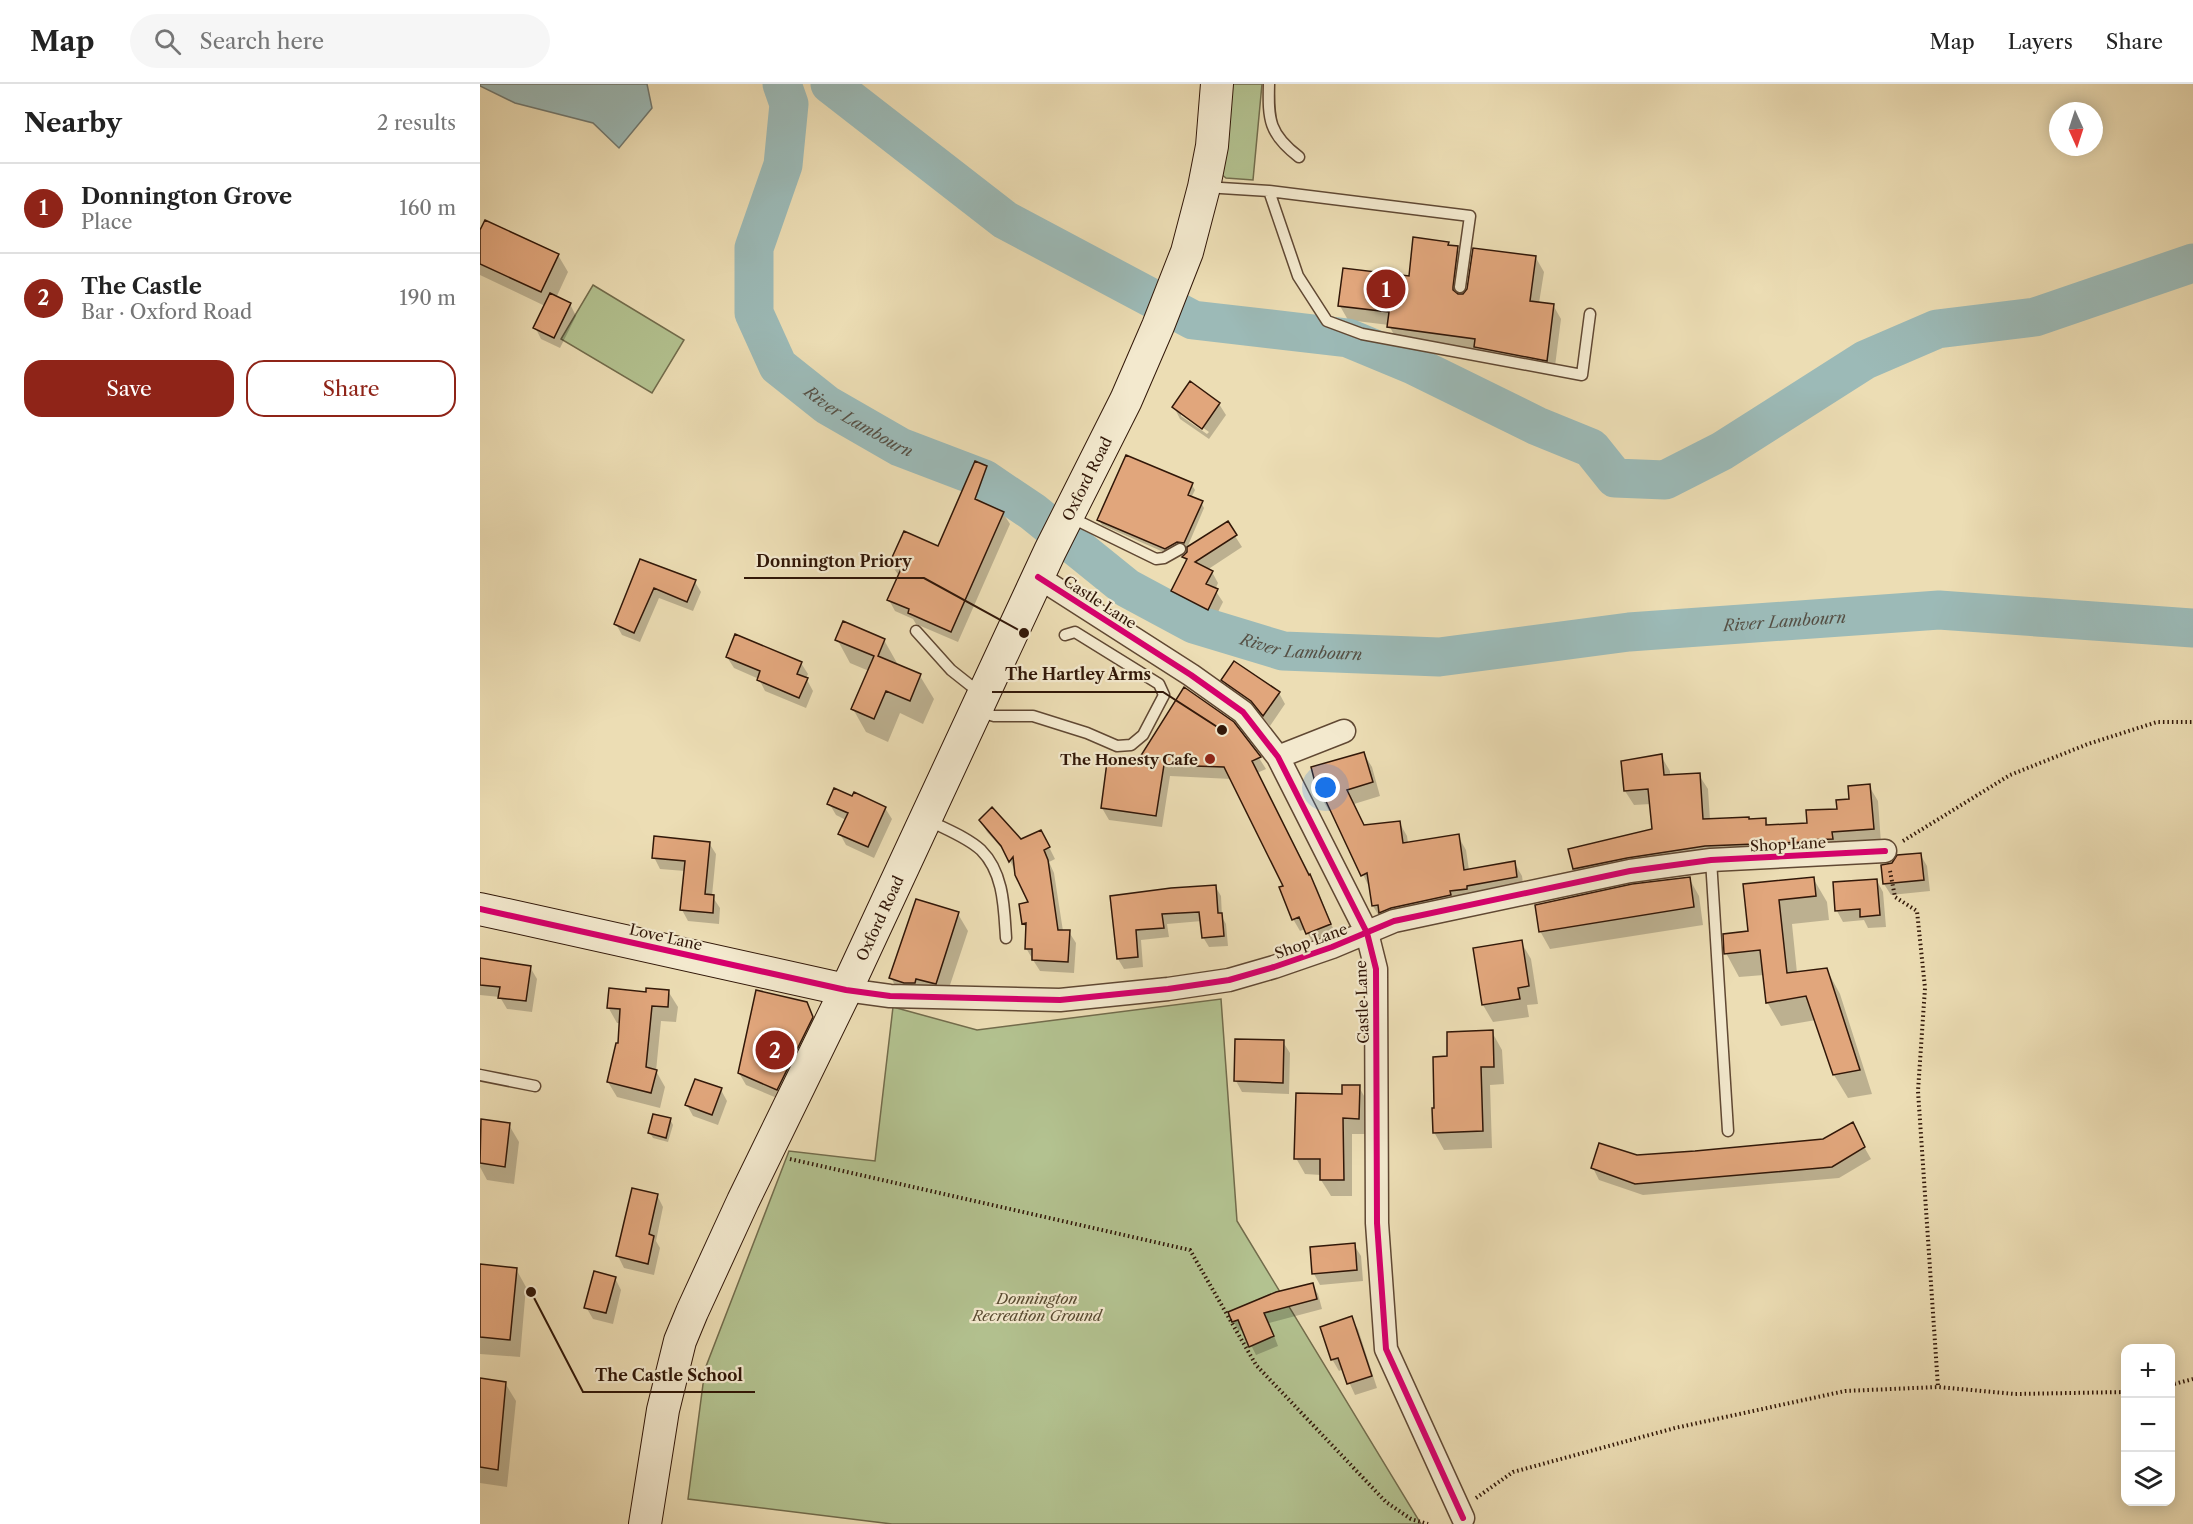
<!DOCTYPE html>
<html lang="en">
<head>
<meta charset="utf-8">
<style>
	body { margin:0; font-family:"Libre Caslon Text",serif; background:#f6f6f6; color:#222 }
	.controls { position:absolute; right:18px; bottom:18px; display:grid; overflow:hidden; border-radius:12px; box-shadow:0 3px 15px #0003 }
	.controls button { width:54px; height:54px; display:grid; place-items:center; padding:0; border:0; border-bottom:2px solid #e0e0e0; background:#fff; color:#222; font:30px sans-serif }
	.compass { position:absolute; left:1569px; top:18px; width:54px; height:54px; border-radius:50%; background:#fff; box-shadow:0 3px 15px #0003; rotate:177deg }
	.you { position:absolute; left:846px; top:704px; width:21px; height:21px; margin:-15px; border:4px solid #fff; border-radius:50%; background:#1a73e8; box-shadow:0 0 0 9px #1a73e833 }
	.badge { display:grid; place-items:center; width:39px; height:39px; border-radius:50%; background:#8f2418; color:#fff; font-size:20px; font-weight:700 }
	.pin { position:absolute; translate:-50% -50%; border:3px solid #fff; box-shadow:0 2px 6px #0006 }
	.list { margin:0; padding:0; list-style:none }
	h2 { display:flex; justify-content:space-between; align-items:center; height:78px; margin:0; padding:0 24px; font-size:26px }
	h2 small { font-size:20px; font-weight:400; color:#767676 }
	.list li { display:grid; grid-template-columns:39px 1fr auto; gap:18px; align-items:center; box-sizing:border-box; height:90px; padding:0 24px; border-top:2px solid #e0e0e0 }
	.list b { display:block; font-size:22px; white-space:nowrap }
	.list p { margin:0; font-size:20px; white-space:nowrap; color:#767676 }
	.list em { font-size:20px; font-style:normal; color:#767676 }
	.actions { display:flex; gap:12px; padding:18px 24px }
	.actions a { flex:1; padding:14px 0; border:2px solid #8f2418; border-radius:18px; text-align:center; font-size:21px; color:#8f2418 }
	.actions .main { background:#8f2418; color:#fff }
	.icon { flex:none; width:33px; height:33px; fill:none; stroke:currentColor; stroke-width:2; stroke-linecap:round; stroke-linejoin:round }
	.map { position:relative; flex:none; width:1713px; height:1440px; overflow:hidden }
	header { display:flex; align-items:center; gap:36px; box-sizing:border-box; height:84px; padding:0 30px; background:#fff; border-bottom:2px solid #e0e0e0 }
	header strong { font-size:28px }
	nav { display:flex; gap:33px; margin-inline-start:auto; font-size:21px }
	.search { width:420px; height:54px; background:#f6f6f6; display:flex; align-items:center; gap:15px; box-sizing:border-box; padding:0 21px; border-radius:33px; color:#767676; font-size:22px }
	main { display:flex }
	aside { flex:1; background:#fff }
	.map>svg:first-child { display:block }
</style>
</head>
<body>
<header>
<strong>Map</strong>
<div class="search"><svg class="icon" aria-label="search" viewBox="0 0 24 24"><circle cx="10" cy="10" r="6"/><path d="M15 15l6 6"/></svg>Search here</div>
<nav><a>Map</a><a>Layers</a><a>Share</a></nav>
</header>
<main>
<aside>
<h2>Nearby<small>2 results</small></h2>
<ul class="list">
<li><span class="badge">1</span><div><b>Donnington Grove</b><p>Place</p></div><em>160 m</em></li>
<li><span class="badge">2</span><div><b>The Castle</b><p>Bar · Oxford Road</p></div><em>190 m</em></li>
</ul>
<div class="actions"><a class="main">Save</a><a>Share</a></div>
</aside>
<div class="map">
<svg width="1713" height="1440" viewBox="0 0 1713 1440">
	<rect width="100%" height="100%" fill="#ecddb4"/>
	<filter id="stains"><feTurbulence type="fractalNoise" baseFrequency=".00333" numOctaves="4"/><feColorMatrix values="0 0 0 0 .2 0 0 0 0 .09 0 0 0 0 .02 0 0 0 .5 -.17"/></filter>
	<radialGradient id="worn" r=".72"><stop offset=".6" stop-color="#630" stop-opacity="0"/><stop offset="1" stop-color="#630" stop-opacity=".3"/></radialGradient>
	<!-- green -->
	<path fill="#b3c290" stroke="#726c4c" stroke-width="1.5" d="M746,0H782L773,96L746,94L741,90Z
		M113,201L204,256L172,309L81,255Z
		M741,915L757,1137L941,1440H412L208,1415L225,1285L309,1067L395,1077L413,923L497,946Z"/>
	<!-- water -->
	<path fill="#9cbab7" stroke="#717971" stroke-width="1.5" d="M0,0H167L172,24L139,64L113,39L35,19L0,2Z"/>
	<!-- shadow -->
	<path fill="#0003" fill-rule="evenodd" d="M0,150L78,171L88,188L76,214L90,220L96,232L80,264L61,255L55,243L65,222L0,191Z
		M968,159L970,163L977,164L985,178L981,212L1056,174L1064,188L1059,219L1073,221L1081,235L1074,290L917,257L909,241L868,236L860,222L930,193Z
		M739,320L746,331L729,355L700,335L694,323ZM701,328L729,348L727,350L701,332Z
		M506,384L512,395L503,420L523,429L530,440L478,558L436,540L433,535L415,527L409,516L419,492L411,480L458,464Z
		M712,401L715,406L711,414L721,418L724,424L707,464L700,463L688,470L622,441L619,436Z
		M755,452L762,463L727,486L732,488L738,499L735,506L743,518L734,536L699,519L692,507L707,478L704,473Z
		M161,477L215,498L221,508L213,527L179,514L160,558L142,551L136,540Z
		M357,555L404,556L417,579V581L440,592L454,615L443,640L420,629L408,658L386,648L373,625L389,587L370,579Z
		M247,573L321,579L328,590L326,594L333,607L326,624L285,607L279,595L254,584Z
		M743,596L799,609L805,620L790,642L779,629L750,607Z
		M884,670L892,683L900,712L874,720L884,743L919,738L927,752L928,759L978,752L986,766L989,786L1034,778L1042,792L1044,806L901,835L893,822L890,805L852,726L849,727L841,713Z
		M1181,672L1190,687V692L1219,691L1228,705L1230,736L1285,735L1289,742L1329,741L1358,727L1389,702L1398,717L1401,759L1103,799L1094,785L1090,766L1173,747L1171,720L1154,721L1145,707Z
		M779,674L786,685L777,689L837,804L856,852L834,861L825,845L820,847L813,835L805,802L751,695L690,692L682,743L629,736L622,724L656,683Z
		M349,719L405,724L412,735L394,774L366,761L360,750L366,736L356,731Z
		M500,736L541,757L567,759L575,775L569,778L574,789L583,847L589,848L596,859L594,889L560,887L553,876L546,864L547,846L543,839L550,819L527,770L507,748Z
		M229,759L236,770L232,812L240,824L239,840L208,837L202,826L205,787L180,785L174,773Z
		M1440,770L1447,782L1450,807L1411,811L1404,800L1403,782Z
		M1209,794L1219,812L1223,841L1070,865L1060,847Z
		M1333,794L1347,818L1349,836L1312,840L1317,889L1347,886L1360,910L1392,1010L1368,1014L1354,991L1336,936L1301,942L1287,918L1284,891L1259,893L1246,869L1269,848L1264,802Z
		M1397,797L1403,808L1406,843L1388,844L1384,836L1363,838L1357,827Z
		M735,802L741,812L742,833L746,840L748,862L729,863L723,853L722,837L687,840L689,853L661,856L663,883L644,885L638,875L631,813Z
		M478,830L488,847L465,916L421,912L411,894Z
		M1041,858L1051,875L1058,920L1047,921L1049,933L1013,938L1003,921Z
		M0,876L50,883L57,895L52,928L27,925L20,913L0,911Z
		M188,907L198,923L196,938L181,937L176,987L185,1003L180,1024L137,1013L128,998L139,961L141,939H137L128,923L168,909Z
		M326,919L339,945L304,1017L266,1001L259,989Z
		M1012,948L1022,966L1024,1000L1010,1001L1012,1064L964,1066L954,1048L956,1025L969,974Z
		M803,958L810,969L809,1010L762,1008L756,997Z
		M879,1003L888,1019L887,1050H872V1112H851L841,1096V1091L825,1090L816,1074L864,1012Z
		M241,1006L247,1017L238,1041L213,1032L207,1021Z
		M190,1035L193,1041L188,1058L173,1054L170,1049Z
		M3,1037L29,1041L39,1058L34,1100L7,1096L0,1083Z
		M1378,1052L1391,1075L1359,1094L1163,1111L1119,1096L1113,1084L1157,1072L1216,1068Z
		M177,1111L183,1123L176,1157L180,1164L174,1191L144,1184L138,1172Z
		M874,1161L881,1172L883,1197L840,1201L834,1190Z
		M0,1182L36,1185L46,1203L40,1273L0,1270Z
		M135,1194L141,1206L133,1240L113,1235L106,1223Z
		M832,1200L838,1210L842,1225L789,1239L798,1262L776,1271L763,1245L759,1247L753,1237Z
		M871,1234L878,1245L897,1304L875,1311L863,1285L859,1287L852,1275Z
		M0,1296L25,1299L36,1317L27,1403L0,1399Z"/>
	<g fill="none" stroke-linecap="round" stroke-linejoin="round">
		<!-- river -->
		<g stroke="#9cbab7" stroke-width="39">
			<path id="s1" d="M302,0L309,20L303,81L274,164V229L298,282L347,321L420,363L504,395L553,428L647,504L714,540L803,567L959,573L1149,548L1459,526L1713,544"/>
			<path d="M350,0L525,136L713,236L868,254L933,281L1057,342L1111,364L1135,394L1185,396L1242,367L1385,276L1457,245L1555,233L1713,179"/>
		</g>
	</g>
	<!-- building -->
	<path fill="#e1a67c" stroke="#311708" stroke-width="1.5" d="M5,136L79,170L61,208L0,180V146Z
		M933,153L969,158L968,161L978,162L973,203V206L978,210H983L987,205L993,164L1056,172L1050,217L1074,220L1067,277L994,263L995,255L907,243L909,228L858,222L863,184L929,192Z
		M70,209L91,219L74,254L53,244Z
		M710,297L740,319L722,345L692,323Z
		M646,371L713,399L708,411L723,417L704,459L697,458L685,465L617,436Z
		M495,377L507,382L495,415L524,428L471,548L428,529L429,525L407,516L421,485L409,480L424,447L458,462Z
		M748,437L757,451L715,478L733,487L726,500L738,505L728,526L691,507L707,475L702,473L707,468V463Z
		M160,475L216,496L207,518L174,504L154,549L134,540Z
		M363,537L405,555L398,572L441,590L430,617L406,607L394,635L371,625L394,572L355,556Z
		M255,550L322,578L317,590L328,594L319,614L277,596L280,587L246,573Z
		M754,577L800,608L783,632L771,617L741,596Z
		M704,603L754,638L781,673L772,677L829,791L830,790L851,840L826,850L819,833L812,836L799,803L803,802L744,683L684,681L676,732L621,724L627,678L655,681Z
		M884,668L893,698L867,706L884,741L920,737L923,759L979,750L984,786L1035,777L1037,793L987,802V805L970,807L971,811L911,824L899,829L898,821L892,822L887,789L881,792L844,713L839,714L831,683Z
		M1182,670L1184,691L1220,689L1223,735L1269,733V735L1286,734V741L1327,739L1326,726L1357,725L1356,716L1369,715L1368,702L1390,700L1394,745L1352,748L1353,755L1325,756V758L1225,762L1147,774L1093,785L1088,765L1172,745L1168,705L1144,707L1141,677Z
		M354,704L372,712L374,708L406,723L388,763L358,750L368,729L347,720Z
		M512,723L541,755L561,746L570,763L564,766L568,776L578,846H590L588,878L552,876V865H545L546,839L542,840L539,820L548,818L535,791L533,773L529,778L521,762L499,736Z
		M174,752L230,758L225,810L234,811L233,829L200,826L205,777L172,774Z
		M1441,769L1444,796L1403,800L1401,781L1412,779L1417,771Z
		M1210,793L1214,823L1059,848L1055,821L1152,800Z
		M1334,793L1336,812L1299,816L1307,889L1347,884L1380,986L1353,991L1326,912L1286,919L1280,866L1244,870L1243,850L1268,847L1263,800Z
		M1397,795L1400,831L1380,833V825L1355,827L1353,798Z
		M736,801L738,829H742L744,852L722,854L719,828L682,830L684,844L656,846L658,873L637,875L630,812L691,804Z
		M436,815L479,828L456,900L436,895L435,899H424L409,894Z
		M1042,856L1049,902L1038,904L1040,915L1002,921L993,864Z
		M0,874L51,882L46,917L18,914L20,903L0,901Z
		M129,904L166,908V904L189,906L188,923L172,922L166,983L177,986L171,1009L127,998L136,959H138L140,925L127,924Z
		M276,906L327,918L333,933L297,1006L258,989Z
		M1013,946L1014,983H1001L1003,1047L953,1049L952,1024H954L953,973L967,972V948Z
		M755,955L804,956L803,999L754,997Z
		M215,995L242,1004L232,1031L205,1021Z
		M862,1001H880L879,1035L863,1034L864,1096H840V1075H814L816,1009L862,1010Z
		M173,1030L191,1034L186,1054L168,1049Z
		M1,1035L30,1039L25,1083L0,1079Z
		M1373,1038L1385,1063L1352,1083L1155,1100L1111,1084L1119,1059L1157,1071L1215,1067L1343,1055Z
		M152,1104L178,1110L169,1150L174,1152L168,1180L136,1172Z
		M875,1159L877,1186L832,1190L830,1163Z
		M0,1180L37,1184L30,1256L0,1253Z
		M114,1187L136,1193L126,1229L104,1224Z
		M833,1199L837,1215L784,1229L794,1252L769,1263L758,1236L752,1238L748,1228L796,1208Z
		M872,1232L892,1292L867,1300L858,1274L851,1276L840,1243Z
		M0,1294L26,1298L18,1386L0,1383Z"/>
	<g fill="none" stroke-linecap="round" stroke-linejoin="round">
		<!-- lane casing -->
		<g stroke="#604833" stroke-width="13">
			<path id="lane" d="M789,0C788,36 789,50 819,73
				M725,103L789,107L990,132L980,203
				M789,107L818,192L847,237L882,250L1102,291L1110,230
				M590,433L676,475L684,474L700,465
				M436,547L471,586L500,609
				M497,627L514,632H553L607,649L637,662L651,661L663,651L684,611L679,600L595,548L585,551
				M448,736C465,745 487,753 501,766C524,789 524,824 526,854
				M1231,776L1248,1047
				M0,991L55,1002"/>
		</g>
		<!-- street casing -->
		<g stroke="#604833" stroke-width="25">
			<path id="street" d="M558,493L711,591L763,628L798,673L887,849L896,885L897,1139L906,1265L983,1434
				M798,673L864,647
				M366,906L410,912L580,916L688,905L749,896L794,883L852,863L914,837L1150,787L1231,776L1405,767"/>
		</g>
		<!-- secondary casing -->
		<g stroke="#311708" stroke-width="34">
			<g id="secondary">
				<path d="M0,825L366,906"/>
				<path id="s2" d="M165,1440L183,1326L200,1257L212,1228L263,1117L366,906L570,467L646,316L678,242L707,168L724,103L732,62L737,0"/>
			</g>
		</g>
		<!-- path -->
		<path stroke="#311708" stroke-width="4" stroke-dasharray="1.5 3" stroke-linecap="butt" d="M1423,757L1530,691L1608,660L1677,638H1713
			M1410,787L1415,813L1437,827L1445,904L1438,1007L1458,1303
			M310,1075L710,1166L776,1281L906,1418L931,1435L948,1440
			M1690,1301L1713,1295
			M996,1414L1033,1388L1195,1344L1365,1307L1458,1303L1535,1310L1646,1308"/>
		<!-- lane -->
		<use href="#lane" stroke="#f3e9ce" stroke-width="10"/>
		<!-- street -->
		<use href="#street" stroke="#f3e9ce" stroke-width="22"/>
		<!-- secondary -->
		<use href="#secondary" stroke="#f3e9ce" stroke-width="32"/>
		<!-- cycleway casing -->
		<g stroke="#f3e9ce" stroke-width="10">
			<path id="cycleway" d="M558,493L711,591L763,628L798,673L887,849L896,885L897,1139L906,1265L983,1434
				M0,825L366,906L410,912L580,916L688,905L749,896L794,883L852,863L914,837L1150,787L1231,776L1405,767"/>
		</g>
		<!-- cycleway -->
		<use href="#cycleway" stroke="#d6006c" stroke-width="6"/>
	</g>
	<!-- markers -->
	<circle fill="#8f2418" stroke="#f3e9ce" stroke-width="2" cx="730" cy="675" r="6"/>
	<g text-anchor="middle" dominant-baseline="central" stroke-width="4.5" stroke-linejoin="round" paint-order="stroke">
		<!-- street labels -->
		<g font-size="15" fill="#311708" stroke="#f3e9ce">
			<text stroke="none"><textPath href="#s2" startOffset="1140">Oxford Road</textPath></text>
			<text transform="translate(620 518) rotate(33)">Castle Lane</text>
			<text transform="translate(1308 760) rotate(-3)">Shop Lane</text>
			<text stroke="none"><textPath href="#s2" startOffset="654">Oxford Road</textPath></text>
			<text transform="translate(186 853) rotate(13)">Love Lane</text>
			<text transform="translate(831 857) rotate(-20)">Shop Lane</text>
			<text transform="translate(882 918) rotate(-92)">Castle Lane</text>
		</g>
		<!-- poi labels -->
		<g font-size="15" font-weight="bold" fill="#311708" stroke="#f3e9ce" text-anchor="end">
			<text x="718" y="675">The Honesty Cafe</text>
		</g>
		<!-- park labels -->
		<g font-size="15" font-style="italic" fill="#584a31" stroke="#f3e9ce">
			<text x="557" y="1214">Donnington<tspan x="557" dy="17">Recreation Ground</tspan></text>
		</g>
		<!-- water labels -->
		<g font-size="16" font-style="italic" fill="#565045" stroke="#f3e9ce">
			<text stroke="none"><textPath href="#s1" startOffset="392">River Lambourn</textPath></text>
			<text stroke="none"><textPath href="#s1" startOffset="1383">River Lambourn</textPath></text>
			<text stroke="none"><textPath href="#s1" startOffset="897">River Lambourn</textPath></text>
		</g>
	</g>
	<!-- callouts -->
	<path fill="none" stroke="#311708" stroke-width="2" d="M544 549L444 494H264M742 646L683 608H512M51 1208L103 1308H275"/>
	<g fill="#311708" stroke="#f3e9ce" stroke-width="2">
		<circle cx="544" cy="549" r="6"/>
		<circle cx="742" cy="646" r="6"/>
		<circle cx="51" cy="1208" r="6"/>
	</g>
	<g font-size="16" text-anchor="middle" font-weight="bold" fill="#311708" stroke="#f3e9ce" stroke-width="4.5" stroke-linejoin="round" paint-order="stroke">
		<text x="354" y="483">Donnington Priory</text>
		<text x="598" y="596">The Hartley Arms</text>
		<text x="189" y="1297">The Castle School</text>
	</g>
	<rect width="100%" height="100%" filter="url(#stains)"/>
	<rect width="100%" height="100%" fill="url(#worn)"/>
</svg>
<div class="controls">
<button>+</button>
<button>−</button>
<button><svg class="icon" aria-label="layers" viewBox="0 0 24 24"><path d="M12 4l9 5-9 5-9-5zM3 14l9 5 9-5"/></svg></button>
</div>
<svg class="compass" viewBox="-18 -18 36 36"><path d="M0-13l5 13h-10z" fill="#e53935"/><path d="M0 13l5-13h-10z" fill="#767676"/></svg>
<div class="you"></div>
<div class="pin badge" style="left:906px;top:205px">1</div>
<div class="pin badge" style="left:295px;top:966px">2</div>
</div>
</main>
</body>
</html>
